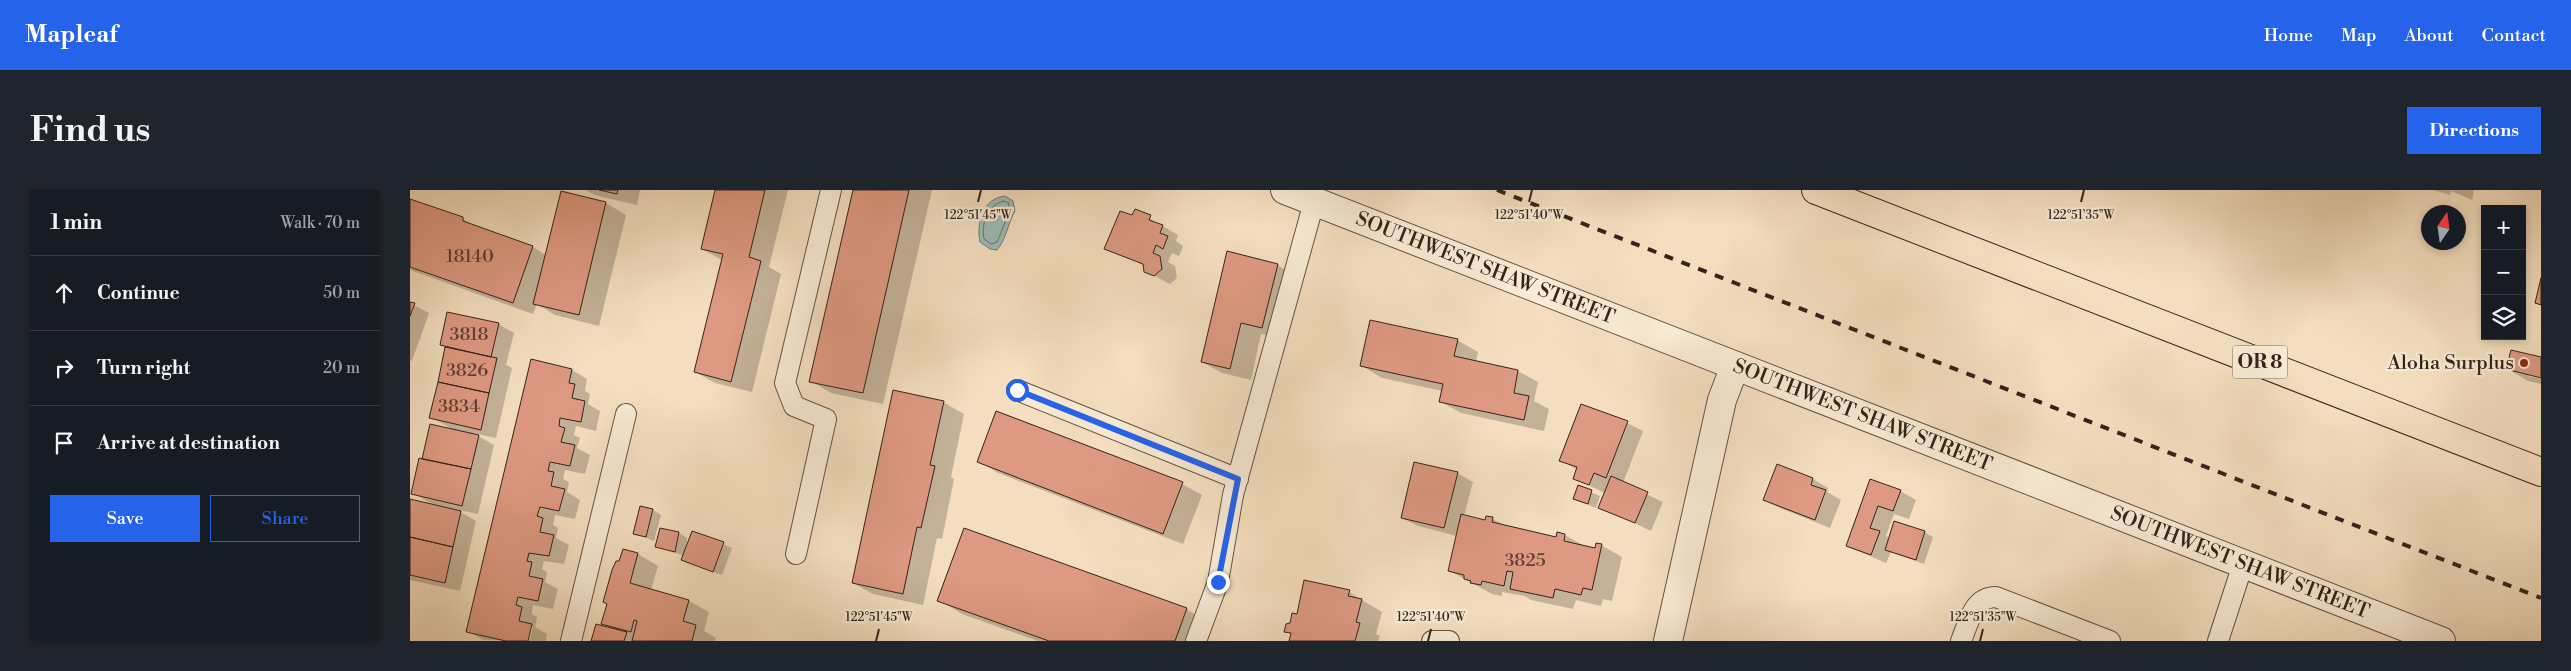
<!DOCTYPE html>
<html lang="en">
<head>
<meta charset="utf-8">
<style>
	body { margin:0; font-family:"Libre Bodoni",serif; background:#20242c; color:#f1f3f6 }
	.controls { position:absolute; right:15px; top:15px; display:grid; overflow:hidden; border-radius:0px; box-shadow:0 2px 8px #0003 }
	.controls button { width:45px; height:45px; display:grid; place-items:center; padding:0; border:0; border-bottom:1px solid #363941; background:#171b24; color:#f1f3f6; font:25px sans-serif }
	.compass { position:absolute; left:2011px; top:15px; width:45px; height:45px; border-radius:50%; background:#171b24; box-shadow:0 2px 8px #0003; rotate:13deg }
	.stop { position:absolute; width:15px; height:15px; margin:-11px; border:4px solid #2563eb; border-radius:50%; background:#fff }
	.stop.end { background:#2563eb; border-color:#fff; box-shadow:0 1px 5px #0008 }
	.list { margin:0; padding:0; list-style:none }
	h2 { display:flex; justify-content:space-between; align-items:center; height:65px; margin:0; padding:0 20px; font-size:21px }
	h2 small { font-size:16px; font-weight:400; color:#9ea1a6 }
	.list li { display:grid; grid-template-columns:32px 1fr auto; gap:15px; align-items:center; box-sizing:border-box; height:75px; padding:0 20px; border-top:1px solid #363941 }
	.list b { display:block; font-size:19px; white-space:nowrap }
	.list em { font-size:16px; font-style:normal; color:#9ea1a6 }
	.actions { display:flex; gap:10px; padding:15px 20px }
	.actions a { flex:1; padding:11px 0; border:1px solid #2563eb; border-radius:0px; text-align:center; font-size:18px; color:#2563eb }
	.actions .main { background:#2563eb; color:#fff }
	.icon { flex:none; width:28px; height:28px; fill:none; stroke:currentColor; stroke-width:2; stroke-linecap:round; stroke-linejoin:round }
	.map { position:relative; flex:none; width:2131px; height:451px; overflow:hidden; border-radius:0px }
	header { display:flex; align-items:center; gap:30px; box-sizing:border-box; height:70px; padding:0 25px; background:#2563eb; color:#fff }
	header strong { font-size:24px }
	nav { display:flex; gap:28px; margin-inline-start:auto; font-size:18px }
	.intro { display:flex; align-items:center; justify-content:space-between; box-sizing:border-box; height:120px; padding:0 30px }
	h1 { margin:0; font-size:35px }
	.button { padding:12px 22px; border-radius:0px; background:#2563eb; color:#fff; font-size:18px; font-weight:700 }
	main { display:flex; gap:30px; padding:0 30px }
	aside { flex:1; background:#171b24; border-radius:0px; box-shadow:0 2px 8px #0003 }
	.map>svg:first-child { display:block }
</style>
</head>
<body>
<header>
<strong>Mapleaf</strong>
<nav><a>Home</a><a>Map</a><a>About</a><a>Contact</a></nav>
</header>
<div class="intro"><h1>Find us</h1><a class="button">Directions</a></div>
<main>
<aside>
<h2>1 min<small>Walk · 70 m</small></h2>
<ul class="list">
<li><svg class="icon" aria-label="ahead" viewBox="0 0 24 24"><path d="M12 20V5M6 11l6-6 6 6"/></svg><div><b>Continue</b></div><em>50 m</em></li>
<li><svg class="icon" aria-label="right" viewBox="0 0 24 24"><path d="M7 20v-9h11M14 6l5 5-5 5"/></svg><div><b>Turn right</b></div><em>20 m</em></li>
<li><svg class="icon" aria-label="arrive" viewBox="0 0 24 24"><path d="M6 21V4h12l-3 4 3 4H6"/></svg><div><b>Arrive at destination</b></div></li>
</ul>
<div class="actions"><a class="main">Save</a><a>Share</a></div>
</aside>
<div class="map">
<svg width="2131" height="451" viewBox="0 0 2131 451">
	<rect width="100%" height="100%" fill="#f4debf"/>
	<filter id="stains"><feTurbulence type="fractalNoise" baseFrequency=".004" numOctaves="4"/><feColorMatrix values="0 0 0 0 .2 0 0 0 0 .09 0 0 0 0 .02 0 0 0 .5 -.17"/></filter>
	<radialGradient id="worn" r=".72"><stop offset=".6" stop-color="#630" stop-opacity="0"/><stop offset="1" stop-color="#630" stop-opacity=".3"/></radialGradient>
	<!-- water -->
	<path fill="#9dbbb8" stroke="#737e79" d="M595,6L603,11L605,21C598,33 596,50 587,60L580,59L570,52C566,33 573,8 595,6Z"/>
	<!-- shadow -->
	<path fill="#0003" d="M176,0H230L227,15L184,5Z
		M307,0H378L359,77L371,84L342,202L305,193L285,182L312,70L292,59Z
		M444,0H522L473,214L421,203L401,191Z
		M2023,0H2064L2062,10L2041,1L2040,5Z
		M152,2L196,13L216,25L189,136L145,125L127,114L123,124L0,80V10L53,29L71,39L123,57L136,65Z
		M725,20L768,45L766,51L773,56L769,66L762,63L758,72L765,76L767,88L760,94L735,81V76L696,58L723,27Z
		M867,75L888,87L873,149L851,144L841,190L812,183L792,172Z
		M0,113L19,123L2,171L0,170Z
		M88,134L104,143L96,175L102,178L86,248L63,243L84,255L68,324L45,319L66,331L50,401L0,390V312L23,315L3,303L42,239L21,227L36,158L31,155Z
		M1047,150L1068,162L1066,172L1108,181L1128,192L1124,211L1139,219L1134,241L1051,223L1031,212L1033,201L972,188L952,176Z
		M2102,162L2131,169V187L2118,183V186L2131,189V194L2118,191L2098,179Z
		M162,180L177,189L175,201L180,204L178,214L190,221L186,241L166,236L164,245L170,248L167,258L180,265L175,284L155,280L153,289L159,292L157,302L170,310L165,329L145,325L143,335L148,338L146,348L159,355L154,374L134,371L132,379L137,382L135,392L148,399L143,419L123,415L122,424L127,427L125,437L137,444L136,451H119L123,437H120L117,451L73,450L58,441Z
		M533,212L554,224L541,287L544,289L532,349L527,348L513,415L463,404L443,393Z
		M1217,233L1233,241L1213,293L1253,312L1241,341L1190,317L1195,303L1165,289L1166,279L1151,270Z
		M568,271L772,294L792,305L773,354L588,283Z
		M1368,275L1403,289L1418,298L1417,302L1431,310L1420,338L1370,318L1355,310Z
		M1047,283L1063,292L1054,326L1076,331L1077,327L1083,329L1096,336L1147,349L1155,345L1176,357L1186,360L1191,355L1212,367L1202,411L1193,409L1191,416L1166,410L1163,419L1121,410L1115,406L1092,402V406L1082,404L1040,381L1047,346L1008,336L992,328Z
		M1461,291L1490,301L1506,310L1499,329L1484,324L1476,346L1480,348L1514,342L1523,347L1514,374L1481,362L1476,373L1437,356Z
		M1169,297L1190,306L1186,318L1164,309Z
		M243,320L251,325L244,351L224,343Z
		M283,342L322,358L312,385L281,374L272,370L274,366L246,356L269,343L277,348L276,361Z
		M228,364L248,376L241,400L279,411L299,422L294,441L306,448L305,451H183L203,439L193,433Z
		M939,402L972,422L966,444L970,446L968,451H881L882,445L876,441L888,425Z
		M529,410L776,419L799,433L793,451H628L552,424Z"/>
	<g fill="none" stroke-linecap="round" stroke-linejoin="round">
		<!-- shore -->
		<path stroke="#686f6a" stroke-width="1" d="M593,11L599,13C600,20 591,44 587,52L581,54L574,49C571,34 577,16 593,11Z"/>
	</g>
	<!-- building -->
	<path fill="#dd9981" stroke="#34231b" d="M189,0H208L207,4Z
		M305,0H355L339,67L351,71L321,192L284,182L313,64L291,59Z
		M443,0H499L453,203L399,192Z
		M151,1L196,12L169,125L123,114Z
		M0,9L53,27V31L123,56L103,113L0,77Z
		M725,19L741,25L739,30L753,35L750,43L758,46L753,59L746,55L743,63L750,66L752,79L744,86L734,82L733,74L694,59L710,21L722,25Z
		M817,61L868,74L852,138L831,133L820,179L791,172Z
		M2131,88V115L2125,113Z
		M0,112L5,113L0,126Z
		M37,122L89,133L81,167L30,155Z
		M960,130L1048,149L1044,166L1108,180L1104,203L1119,206L1114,230L1029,212L1033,194L950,176Z
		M35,157L87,168L79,203L28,192Z
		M2101,160L2131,167V188L2096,179Z
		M121,169L162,179L159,193L165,194L162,208L175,211L171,232L150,228L149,236L155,238L151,252L165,255L160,276L140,272L138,281L144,282L141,296L155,299L149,321L130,317L127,326L133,328L130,342L144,345L139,366L119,363L117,371L122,372L119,386L133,389L128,411L108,407L106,415L112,417L109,431L122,434L118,451H96L56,442Z
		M28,192L79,203L71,240L19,228Z
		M483,200L534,211L520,275L525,276L511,338L507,337L493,404L442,393Z
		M1171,214L1218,231L1196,288L1184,283L1179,295L1163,289L1167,277L1149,271Z
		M586,221L773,292L753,344L567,272Z
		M20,234L69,245L61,279L12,269Z
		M9,268L61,279L52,316L1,304Z
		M1004,272L1048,282L1034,338L991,328Z
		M1367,274L1403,288L1401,295L1416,300L1405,330L1353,310Z
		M1201,286L1238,302L1225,333L1188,318Z
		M1460,289L1491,300L1483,321L1468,316L1460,338L1470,341L1461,365L1436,356Z
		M1168,295L1182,300L1178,314L1163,309Z
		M0,309L51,321L43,357L0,347Z
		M230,316L243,319L236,347L223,344Z
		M1051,324L1075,330L1076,326L1083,327L1082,332L1146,347L1147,342L1155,344L1154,351L1185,358L1186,353L1192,354L1182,400L1173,398L1171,405L1145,399L1143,408L1100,399L1103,382L1097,381L1094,396L1072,391L1071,395L1060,393L1061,391L1054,389V385L1038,381Z
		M1484,331L1515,341L1506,370L1475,360Z
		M250,338L269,342L265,362L245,357Z
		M554,338L777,418L765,451H639L527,411Z
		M282,341L314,352L303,382L271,370Z
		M0,347L43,357L35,393L0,385Z
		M213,359L228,363L220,393L279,410L273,431L286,435L282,451H222L227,431L224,430L221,442L191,434L197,414L193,412L202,380L206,371H209Z
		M894,390L940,400L938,406L952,409L946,432L950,433L945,451H879L881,443L874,442L876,434L880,433L882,423L887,424Z
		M186,434L217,442L214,451H181Z"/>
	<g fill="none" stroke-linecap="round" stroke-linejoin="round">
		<!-- lane casing -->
		<g stroke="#645244" stroke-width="22">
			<path id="lane" d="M607,200L828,289
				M386,364L416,229L384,216L375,193L421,0
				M161,451L216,224
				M786,451L808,392L823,305L904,12
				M1022,451H1039
				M1551,451C1559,432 1563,407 1586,407L1700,451
				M1808,451L1833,374"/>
		</g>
		<!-- street casing -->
		<g stroke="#645244" stroke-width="30">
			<g id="street">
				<path id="s1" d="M875,0L2031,451"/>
				<path d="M1258,451L1312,210L1325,176"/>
			</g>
		</g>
		<!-- primary casing -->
		<g stroke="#34231b" stroke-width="30">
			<path id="primary" d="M1406,0L2131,282"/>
		</g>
		<!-- lane -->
		<use href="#lane" stroke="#f8ead5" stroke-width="20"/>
		<!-- street -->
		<use href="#street" stroke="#f8ead5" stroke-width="28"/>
		<!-- primary -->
		<use href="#primary" stroke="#f4debf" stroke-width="28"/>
		<!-- rail -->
		<path stroke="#34231b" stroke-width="4" stroke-dasharray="9 9" stroke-linecap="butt" d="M1087,0L2131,408"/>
	</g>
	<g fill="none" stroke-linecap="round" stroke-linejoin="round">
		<!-- route -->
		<path stroke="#2563eb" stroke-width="6" d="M607,200L828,289L808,392"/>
	</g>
	<!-- ticks -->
	<path fill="none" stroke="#34231b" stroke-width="2" d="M568,12L571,0M1119,12L1122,0M1671,12L1674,0M466,451L469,439M1018,451L1021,439M1570,451L1573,439"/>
	<!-- markers -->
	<circle fill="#8f2418" stroke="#f8ead5" stroke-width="2" cx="2114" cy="173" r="5"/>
	<g text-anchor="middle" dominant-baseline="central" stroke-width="4.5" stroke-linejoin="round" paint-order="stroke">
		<!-- number labels -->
		<g font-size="18" fill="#5e4034">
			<text x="60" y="66">18140</text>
			<text x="59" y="144">3818</text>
			<text x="57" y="180">3826</text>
			<text x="49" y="216">3834</text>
			<text x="1115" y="370">3825</text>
		</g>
		<!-- shield labels -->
		<rect fill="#f8ead5" stroke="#6f5f53" stroke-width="1" x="1822.5" y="155.5" width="55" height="33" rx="4"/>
		<g font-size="19" font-weight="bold" fill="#34231b">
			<text x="1850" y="172">OR 8</text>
		</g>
		<!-- street labels -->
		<g font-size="20" fill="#34231b" stroke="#f8ead5">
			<text stroke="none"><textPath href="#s1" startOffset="215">SOUTHWEST SHAW STREET</textPath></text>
			<text stroke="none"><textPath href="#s1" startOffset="620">SOUTHWEST SHAW STREET</textPath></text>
			<text stroke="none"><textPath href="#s1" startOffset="1025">SOUTHWEST SHAW STREET</textPath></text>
		</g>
		<!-- poi labels -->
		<g font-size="20" fill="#34231b" stroke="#f8ead5" text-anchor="end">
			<text x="2104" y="173">Aloha Surplus</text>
		</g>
	</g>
	<g font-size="12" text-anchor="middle" fill="#34231b" stroke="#f8ead5" stroke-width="4.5" stroke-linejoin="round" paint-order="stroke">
		<text x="568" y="29">122°51'45"W</text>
		<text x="1119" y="29">122°51'40"W</text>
		<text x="1671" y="29">122°51'35"W</text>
		<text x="469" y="431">122°51'45"W</text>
		<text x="1021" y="431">122°51'40"W</text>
		<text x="1573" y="431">122°51'35"W</text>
	</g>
	<rect width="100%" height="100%" filter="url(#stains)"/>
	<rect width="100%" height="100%" fill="url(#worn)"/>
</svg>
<div class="controls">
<button>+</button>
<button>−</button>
<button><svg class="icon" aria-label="layers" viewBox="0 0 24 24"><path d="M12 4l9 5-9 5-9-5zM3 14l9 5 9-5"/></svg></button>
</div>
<svg class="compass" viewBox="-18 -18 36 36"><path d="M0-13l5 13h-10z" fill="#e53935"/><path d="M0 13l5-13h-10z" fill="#9ea1a6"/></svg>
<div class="stop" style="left:607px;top:200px"></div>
<div class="stop end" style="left:808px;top:392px"></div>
</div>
</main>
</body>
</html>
